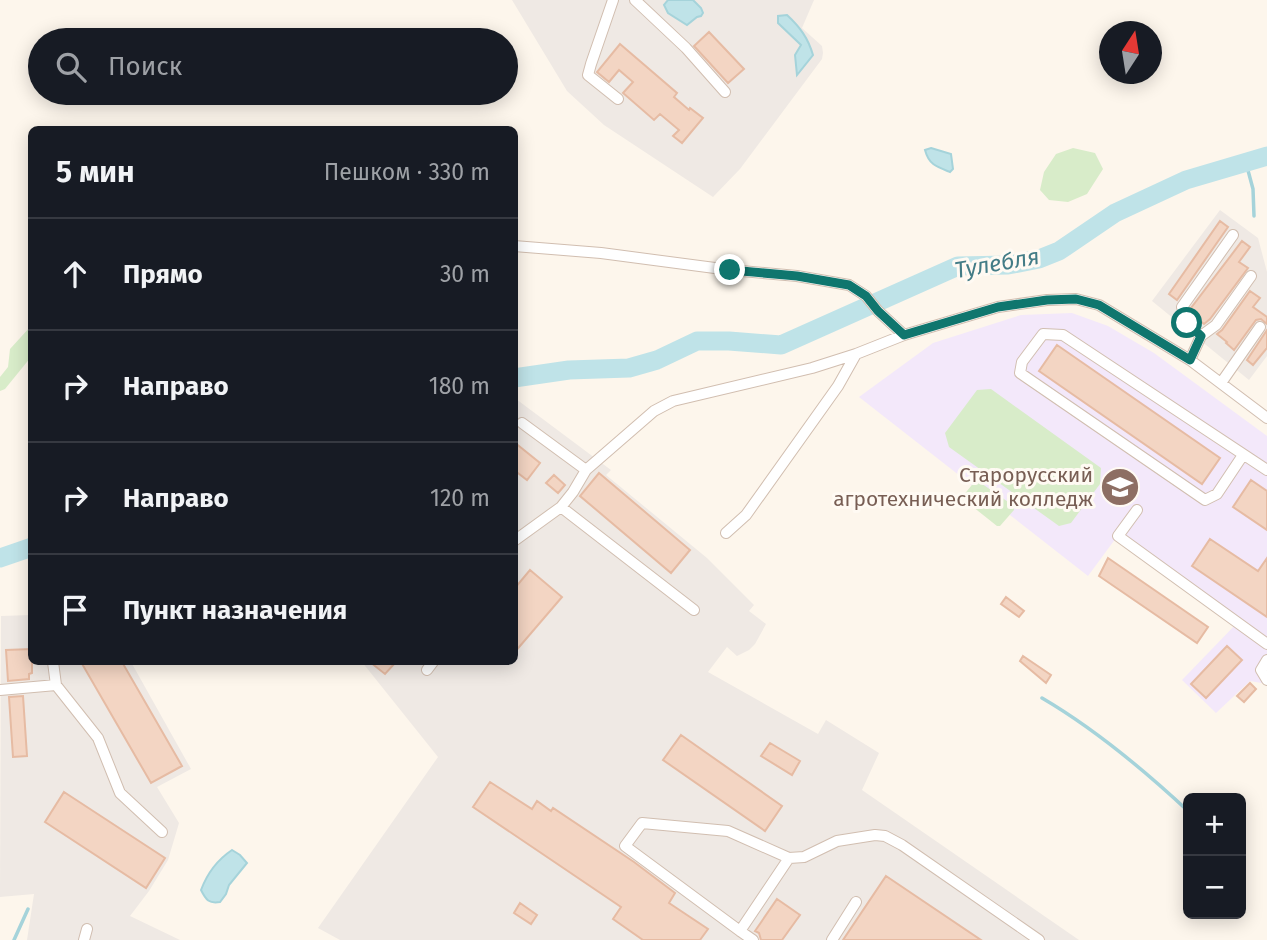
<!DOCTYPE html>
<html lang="ru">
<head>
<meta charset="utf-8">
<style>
	body { margin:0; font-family:"Fira Sans",sans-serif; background:#20242c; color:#f1f3f6 }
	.controls { position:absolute; right:21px; bottom:21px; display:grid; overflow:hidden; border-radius:10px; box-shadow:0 4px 18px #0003 }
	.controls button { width:63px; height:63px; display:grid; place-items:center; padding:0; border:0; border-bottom:2px solid #363941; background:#171b24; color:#f1f3f6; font:35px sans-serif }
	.compass { position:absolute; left:1099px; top:21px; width:63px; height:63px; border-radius:50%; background:#171b24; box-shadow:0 4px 18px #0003; rotate:12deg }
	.stop { position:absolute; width:21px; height:21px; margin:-16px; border:5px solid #0f766e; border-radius:50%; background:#fff }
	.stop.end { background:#0f766e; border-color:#fff; box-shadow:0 2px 7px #0008 }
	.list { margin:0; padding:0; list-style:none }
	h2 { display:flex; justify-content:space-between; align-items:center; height:91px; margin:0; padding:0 28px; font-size:30px }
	h2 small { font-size:23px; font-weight:400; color:#9ea1a6 }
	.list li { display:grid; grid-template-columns:46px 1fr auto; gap:21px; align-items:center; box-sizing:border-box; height:112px; padding:0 28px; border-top:2px solid #363941 }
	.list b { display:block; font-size:26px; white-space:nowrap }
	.list em { font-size:23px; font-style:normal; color:#9ea1a6 }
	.icon { flex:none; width:38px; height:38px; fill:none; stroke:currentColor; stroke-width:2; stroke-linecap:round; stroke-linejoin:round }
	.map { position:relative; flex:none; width:1267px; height:940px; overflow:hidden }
	.search { position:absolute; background:#171b24; box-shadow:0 4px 18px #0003; left:28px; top:28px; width:490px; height:77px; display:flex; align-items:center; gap:18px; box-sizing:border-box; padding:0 24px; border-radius:38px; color:#9ea1a6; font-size:26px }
	.panel { position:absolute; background:#171b24; box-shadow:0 4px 18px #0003; left:28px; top:126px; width:490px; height:539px; border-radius:10px }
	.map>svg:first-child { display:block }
</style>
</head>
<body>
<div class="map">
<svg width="1267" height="940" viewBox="0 0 1267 940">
	<rect width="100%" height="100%" fill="#fdf6ec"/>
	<!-- industrial -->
	<path fill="#efe9e4" d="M512,0H814L802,28L822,46L823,53L822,59L740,169L713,197L604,125L567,91Z
		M1220,210L1258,238L1267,272V356L1249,380L1152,301Z
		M516,399L611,470L606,475L707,558L754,605L749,611L766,624L755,644L749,650L737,656L727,647L708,672L818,734L826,720L879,753L862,790L1079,940H340L318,928L438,757L362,662H514V400Z
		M31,615L32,662H131L191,769L157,787L179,823L168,860L149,891L130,916L180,940H27L34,894L0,897L1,616Z"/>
	<!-- education -->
	<path fill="#f3e8fa" d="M1072,313L1108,326L1154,353L1267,436V684L1250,681L1216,713L1182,680L1239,621L1116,538L1088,576L859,397L933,343L1021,315Z"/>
	<!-- green -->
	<path fill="#d8ecc9" d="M1073,148L1095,153L1103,169L1087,194L1068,202L1049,200L1040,190L1044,172L1056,154Z
		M31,326V357L5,389L0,391V377L8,367L10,349Z
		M991,389L1101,468L1100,484L1071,523L1059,526L949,447L945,433L977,390Z
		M975,481H978L1014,506V510L1000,526H997L963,499V496Z"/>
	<!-- water -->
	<path fill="#bfe3e8" stroke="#a5d3da" stroke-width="2" d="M668,0H693L701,8L703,13L701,16L697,17L687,25L668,13L664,5Z
		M787,15C800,27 808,38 813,55L797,75L795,55L801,45L778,23V16Z
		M931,148L951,154L953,169L950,172C937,167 929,165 925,150Z
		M232,850L240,855L247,863L229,885L226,894L220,902C209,904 206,900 201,890C207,874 217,860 232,850Z"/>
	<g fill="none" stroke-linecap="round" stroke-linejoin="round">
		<!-- stream -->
		<path stroke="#a5d3da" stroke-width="3.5" d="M1246,163L1253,189L1254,216
			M1042,698C1095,729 1144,770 1188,811
			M14,940L28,909"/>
		<!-- river -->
		<path stroke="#bfe3e8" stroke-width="19" d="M514,378L569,370L629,368L657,360L697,341H729L781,345L958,266L1008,265L1039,259L1059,251L1115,213L1186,180L1267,156
			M0,558L32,547"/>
	</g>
	<!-- building -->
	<path fill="#f3d5c3" stroke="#e6bba3" stroke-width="2" d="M709,32L744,69L728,83L694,46Z
		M620,44L677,93L674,97L689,110L690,108L703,118L682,143L673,136L679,130L660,114L654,120L623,93L633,82L619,70L609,82L597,72Z
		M1220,221L1228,227L1177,300L1169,294Z
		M1242,241L1250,247L1239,262L1248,268L1210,319L1204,324L1193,315L1191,308Z
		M1250,291L1260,298L1253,307L1267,317V324L1261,319L1256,320L1234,350L1226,343L1227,342L1217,334L1222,330Z
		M1267,330V348L1253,365L1247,360Z
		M1057,345L1220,458L1202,484L1039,371Z
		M514,442L540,463L527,480L514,470Z
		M599,473L690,550L671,573L580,496Z
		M554,475L565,485L558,493L546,483Z
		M1251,480L1267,491V530L1233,507Z
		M1210,539L1258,571L1267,558V617L1192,566Z
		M1108,558L1208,627L1197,643L1099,576Z
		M530,570L562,597L514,653V589Z
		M1006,597L1024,611L1019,617L1001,604Z
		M1227,646L1242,660L1206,698L1191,684Z
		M32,649V673L29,674V679L8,681L6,650Z
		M1023,656L1051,675L1046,683L1020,661Z
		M81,662H122L182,766L151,783Z
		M370,662H396L385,674Z
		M1250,683L1256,689L1244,702L1237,696Z
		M23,696L27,756L13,757L9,697Z
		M681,735L782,806L765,831L663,760Z
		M770,743L800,761L792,775L761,756Z
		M490,782L532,809L537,801L551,811L553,808L634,862L675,893L669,903L708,929L700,940H643L613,919L621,907L473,807Z
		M64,792L165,858L146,888L45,822Z
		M886,876L981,940H843Z
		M777,899L800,915L782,940H761L759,933L755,931Z
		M520,903L537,915L531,924L514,913Z"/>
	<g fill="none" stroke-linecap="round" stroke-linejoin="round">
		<!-- minor casing -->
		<g stroke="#d1beb0" stroke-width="12">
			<path id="minor" d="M613,0L591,64L588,75L618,99
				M635,0L686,48L725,92
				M514,246L601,253L730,270L797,276L849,285L866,296L878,311L904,335
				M1201,336L1187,323L1182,307L1233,235
				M1190,360L1201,336L1216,325L1251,276
				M1221,383L1260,327
				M522,423L586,470
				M1243,455L1217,494L1205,500L1020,373L1022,362L1043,334L1063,335L1267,470
				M561,507L694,610
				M1137,510L1118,536L1267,644
				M726,533L746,515L838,386L856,354
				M514,541L561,507L573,492L586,470L654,411L673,401L812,368L856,354L904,335L998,307L1047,300L1076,299L1099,305L1190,360L1267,418
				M1267,660L1261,670L1267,680
				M53,662L56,685
				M427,670L433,662
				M0,690L56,685L98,738L120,793L162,832
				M789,858L740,931L625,846L642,823L728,831L789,858L804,857L837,841L875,835L885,836L902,845L1039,940
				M740,931L753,940
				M84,940L87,929
				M832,940L856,902"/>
		</g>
		<!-- minor -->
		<use href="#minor" stroke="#fff" stroke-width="10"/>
	</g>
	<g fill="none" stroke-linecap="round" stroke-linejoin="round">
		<!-- route -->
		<path stroke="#0f766e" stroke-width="9" d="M730,270L797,276L849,285L866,296L878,311L904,335L998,307L1047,300L1076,299L1099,305L1190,360L1201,336L1187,323"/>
	</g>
	<!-- icons -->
	<defs>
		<g id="university-disc" transform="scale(2.0125)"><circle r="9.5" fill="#8d6e63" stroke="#fffaf3"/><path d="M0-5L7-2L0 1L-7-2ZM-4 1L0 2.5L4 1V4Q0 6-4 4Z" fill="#fff"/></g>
	</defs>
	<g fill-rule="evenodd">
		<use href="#university-disc" x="1120" y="487"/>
	</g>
	<g text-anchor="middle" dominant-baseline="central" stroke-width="6" stroke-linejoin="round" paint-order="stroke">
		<!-- education labels -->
		<g font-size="21" fill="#785e54" stroke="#fffaf3" text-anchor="end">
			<text x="1093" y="475">Старорусский<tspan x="1093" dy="24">агротехнический колледж</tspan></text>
		</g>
		<!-- water labels -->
		<g font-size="23" font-style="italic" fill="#437c86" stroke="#fffaf3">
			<text transform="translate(997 263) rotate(-10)">Тулебля</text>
		</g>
	</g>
</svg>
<div class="controls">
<button>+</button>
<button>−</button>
</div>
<svg class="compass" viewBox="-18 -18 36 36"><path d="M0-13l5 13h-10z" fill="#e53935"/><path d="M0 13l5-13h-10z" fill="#9ea1a6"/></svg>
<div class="stop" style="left:1187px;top:323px"></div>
<div class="stop end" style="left:730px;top:270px"></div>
<div class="search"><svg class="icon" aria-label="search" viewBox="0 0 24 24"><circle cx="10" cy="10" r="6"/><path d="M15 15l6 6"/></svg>Поиск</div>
<section class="panel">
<h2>5 мин<small>Пешком · 330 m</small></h2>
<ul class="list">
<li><svg class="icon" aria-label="ahead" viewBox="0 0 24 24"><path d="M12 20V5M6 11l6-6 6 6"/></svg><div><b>Прямо</b></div><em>30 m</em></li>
<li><svg class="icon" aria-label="right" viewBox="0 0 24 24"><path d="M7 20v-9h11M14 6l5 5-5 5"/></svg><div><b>Направо</b></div><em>180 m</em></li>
<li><svg class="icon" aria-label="right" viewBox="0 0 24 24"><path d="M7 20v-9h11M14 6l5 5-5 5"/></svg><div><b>Направо</b></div><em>120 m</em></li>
<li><svg class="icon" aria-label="arrive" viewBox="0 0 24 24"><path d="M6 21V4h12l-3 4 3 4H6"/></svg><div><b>Пункт назначения</b></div></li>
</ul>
</section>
</div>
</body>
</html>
